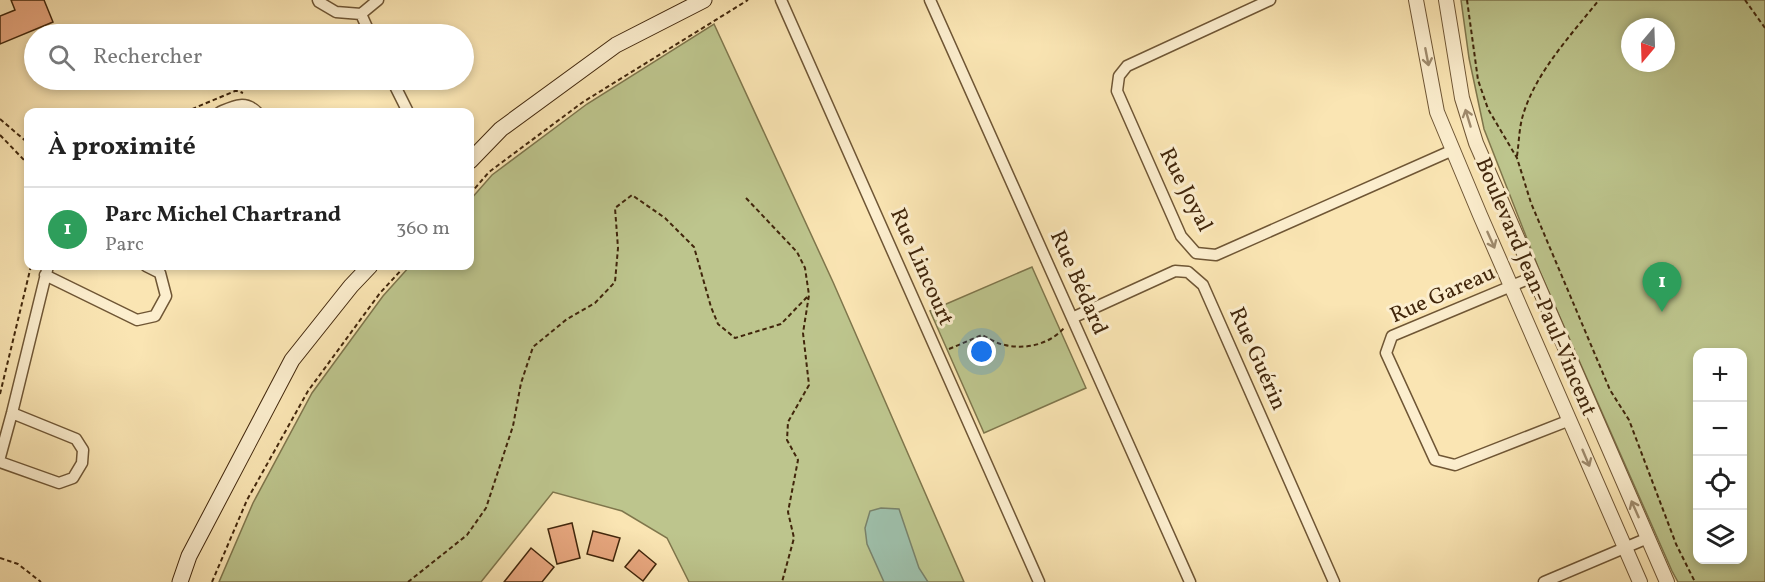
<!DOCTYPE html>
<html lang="fr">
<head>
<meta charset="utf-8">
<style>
	body { margin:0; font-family:Vollkorn,serif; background:#f2f2f2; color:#222 }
	.controls { position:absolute; right:18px; bottom:18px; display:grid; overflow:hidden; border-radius:12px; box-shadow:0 3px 9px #0003 }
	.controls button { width:54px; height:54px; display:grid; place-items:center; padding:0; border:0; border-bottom:2px solid #e0e0e0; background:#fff; color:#222; font:30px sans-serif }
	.compass { position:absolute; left:1621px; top:18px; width:54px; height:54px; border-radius:50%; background:#fff; box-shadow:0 3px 9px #0003; rotate:199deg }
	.you { position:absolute; left:982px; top:352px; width:21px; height:21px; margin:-15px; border:4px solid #fff; border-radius:50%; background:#1a73e8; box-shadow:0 0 0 9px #1a73e833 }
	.badge { display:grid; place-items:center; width:39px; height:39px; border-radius:50%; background:#8f2418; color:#fff; font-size:20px; font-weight:700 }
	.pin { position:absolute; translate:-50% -50px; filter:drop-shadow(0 2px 3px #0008) }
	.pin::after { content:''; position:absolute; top:32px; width:21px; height:18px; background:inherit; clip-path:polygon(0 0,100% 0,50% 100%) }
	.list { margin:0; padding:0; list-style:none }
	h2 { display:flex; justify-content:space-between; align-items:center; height:78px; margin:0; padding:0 24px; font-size:26px }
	h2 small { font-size:20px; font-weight:400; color:#767676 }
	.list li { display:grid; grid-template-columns:39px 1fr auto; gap:18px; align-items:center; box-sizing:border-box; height:84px; padding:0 24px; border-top:2px solid #e0e0e0 }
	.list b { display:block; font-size:22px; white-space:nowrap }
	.list p { margin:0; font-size:20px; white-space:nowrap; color:#767676 }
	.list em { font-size:20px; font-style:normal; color:#767676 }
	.icon { flex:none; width:33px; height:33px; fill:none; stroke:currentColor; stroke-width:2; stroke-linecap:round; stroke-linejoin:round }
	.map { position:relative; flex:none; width:1765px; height:582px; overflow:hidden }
	.search { position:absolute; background:#fff; box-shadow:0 3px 9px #0003; left:24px; top:24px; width:450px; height:66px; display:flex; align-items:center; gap:15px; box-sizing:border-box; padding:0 21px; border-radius:33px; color:#767676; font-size:22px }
	.panel { position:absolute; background:#fff; box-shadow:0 3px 9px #0003; left:24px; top:108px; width:450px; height:162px; border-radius:12px }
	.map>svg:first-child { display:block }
</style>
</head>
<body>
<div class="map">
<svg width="1765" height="582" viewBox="0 0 1765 582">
	<rect width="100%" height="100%" fill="#fae5b3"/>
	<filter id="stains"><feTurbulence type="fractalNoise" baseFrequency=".00333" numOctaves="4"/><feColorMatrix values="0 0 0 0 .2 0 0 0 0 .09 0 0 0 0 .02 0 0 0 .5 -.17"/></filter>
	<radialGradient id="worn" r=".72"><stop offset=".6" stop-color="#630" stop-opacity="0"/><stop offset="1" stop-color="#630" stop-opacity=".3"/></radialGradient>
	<!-- green -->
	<path fill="#bdc58d" stroke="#7f764c" stroke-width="1.5" fill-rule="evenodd" d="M1461,0H1765V582H1678L1672,571L1540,272L1484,129L1469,58ZM1630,27H1666V63H1630ZM1742,352V560H1698V352Z
		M714,24L833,282L964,582H689L667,538L622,511L553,492L481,582H219L253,503L312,393L383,296L410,266H470V200L492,175L587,104Z
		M1032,267L1086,388L984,433L930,311Z"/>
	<!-- water -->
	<path fill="#9ebfaa" stroke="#79826a" stroke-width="1.5" d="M881,508L899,509L919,568L928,582H884L867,544L865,528L870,511Z"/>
	<!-- building -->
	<path fill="#e9a880" stroke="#41260b" stroke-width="1.5" d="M11,0H44L53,22L0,44V16L15,10Z
		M572,523L580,558L557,564L548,529Z
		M593,531L620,538L613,561L587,554Z
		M531,548L554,567L542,582H504Z
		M639,550L656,564L643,581L625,567Z"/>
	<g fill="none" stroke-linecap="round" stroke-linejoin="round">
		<!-- minor casing -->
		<g stroke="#6f5635" stroke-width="13">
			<path id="minor" d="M318,0L319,2L336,12L361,14L378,0
				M781,0L1039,582
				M930,0L1190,582
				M1270,0L1127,66L1119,76L1117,91L1181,236L1196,253L1216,255L1453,150
				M361,14L370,34
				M392,80L408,112
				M220,112C234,106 245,100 257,112
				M45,275L137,320L155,316L166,296L160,273L146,266
				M1533,277L1392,336L1386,353L1435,460L1455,465L1570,420
				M1072,318L1175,271L1188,272L1203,285L1334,582
				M0,457L12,413L48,266
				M0,462L59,483L73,478L82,463L83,450L76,439L12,413
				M1544,582L1648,538"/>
		</g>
		<!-- tertiary casing -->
		<g stroke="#6f5635" stroke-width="16">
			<path id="tertiary" d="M1416,0L1437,112L1480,215L1640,582
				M1446,0L1462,98L1476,143L1667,582"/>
		</g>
		<!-- secondary casing -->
		<g stroke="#41260b" stroke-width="17">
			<path id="secondary" d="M470,161L501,129L616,45L704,0
				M180,582L189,556L292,360L351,286L370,266"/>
		</g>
		<!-- path -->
		<path stroke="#41260b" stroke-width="2" stroke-dasharray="4.5 3" stroke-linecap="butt" d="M1467,0L1478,80L1488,109L1517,158L1531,203L1610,390L1629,420L1676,544L1695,582
			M1745,0L1765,28
			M185,112L235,91H238L243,93
			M0,119L28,143
			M0,135L24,160L28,161
			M1517,156C1519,143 1519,128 1523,115C1536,72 1571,35 1599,0
			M470,194L489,172L583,102L748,0
			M746,198L797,252L805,268L809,295L803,333L809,385L788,422L787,440L798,460L788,512L794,538L782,582
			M949,349L982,335C989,338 997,344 1005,345C1026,350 1050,344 1064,328
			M0,394L31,266
			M0,558L18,564L41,582
			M212,582L247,500L308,391L380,293L405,266
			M408,582L467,535L486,508L513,426L521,383L533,347L567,319L595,303L615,282L618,248L615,208L632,195L665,218L694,247L711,307L718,324L735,338L781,324L809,295"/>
		<!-- minor -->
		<use href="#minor" stroke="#fceece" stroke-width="10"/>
		<!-- tertiary -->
		<use href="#tertiary" stroke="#fceece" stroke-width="14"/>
		<!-- secondary -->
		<use href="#secondary" stroke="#fceece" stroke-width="15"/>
	</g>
	<!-- one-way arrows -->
	<defs><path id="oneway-shaft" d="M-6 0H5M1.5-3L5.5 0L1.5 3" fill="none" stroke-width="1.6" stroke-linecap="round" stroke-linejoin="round" transform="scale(1.5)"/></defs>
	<g stroke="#9e8a6c">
		<use href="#oneway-shaft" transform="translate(1427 57) rotate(79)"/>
		<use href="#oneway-shaft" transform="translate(1468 118) rotate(-107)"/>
		<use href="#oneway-shaft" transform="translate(1491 240) rotate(66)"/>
		<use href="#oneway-shaft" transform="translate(1586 458) rotate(67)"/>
		<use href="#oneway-shaft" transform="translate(1635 509) rotate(-114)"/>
	</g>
	<g text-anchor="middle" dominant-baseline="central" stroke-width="6" stroke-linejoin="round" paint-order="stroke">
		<!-- street labels -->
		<g font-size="22" fill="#41260b" stroke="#fceece">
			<text transform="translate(1185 190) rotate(63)">Rue Joyal</text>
			<text transform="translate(921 267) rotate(66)">Rue Lincourt</text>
			<text transform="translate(1078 283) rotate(66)">Rue Bédard</text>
			<text transform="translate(1535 287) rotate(67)">Boulevard Jean-Paul-Vincent</text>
			<text transform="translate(1443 295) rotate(-24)">Rue Gareau</text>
			<text transform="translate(1257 359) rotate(66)">Rue Guérin</text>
		</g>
	</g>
	<rect width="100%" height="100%" filter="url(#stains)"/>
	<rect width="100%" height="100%" fill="url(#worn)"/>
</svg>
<div class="controls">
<button>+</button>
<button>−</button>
<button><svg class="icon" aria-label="locate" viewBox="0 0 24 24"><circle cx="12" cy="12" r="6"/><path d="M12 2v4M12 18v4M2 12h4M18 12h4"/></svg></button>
<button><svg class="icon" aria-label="layers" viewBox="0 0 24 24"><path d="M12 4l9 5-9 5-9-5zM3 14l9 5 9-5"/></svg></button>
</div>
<svg class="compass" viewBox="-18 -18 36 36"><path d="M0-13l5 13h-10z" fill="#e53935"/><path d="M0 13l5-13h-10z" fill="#767676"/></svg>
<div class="you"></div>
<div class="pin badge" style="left:1662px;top:312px;background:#2e9e5b">1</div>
<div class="search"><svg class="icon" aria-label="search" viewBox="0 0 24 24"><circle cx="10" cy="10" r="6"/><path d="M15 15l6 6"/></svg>Rechercher</div>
<section class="panel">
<h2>À proximité<small></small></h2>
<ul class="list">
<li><span class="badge" style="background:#2e9e5b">1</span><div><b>Parc Michel Chartrand</b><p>Parc</p></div><em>360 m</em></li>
</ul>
</section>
</div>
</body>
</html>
